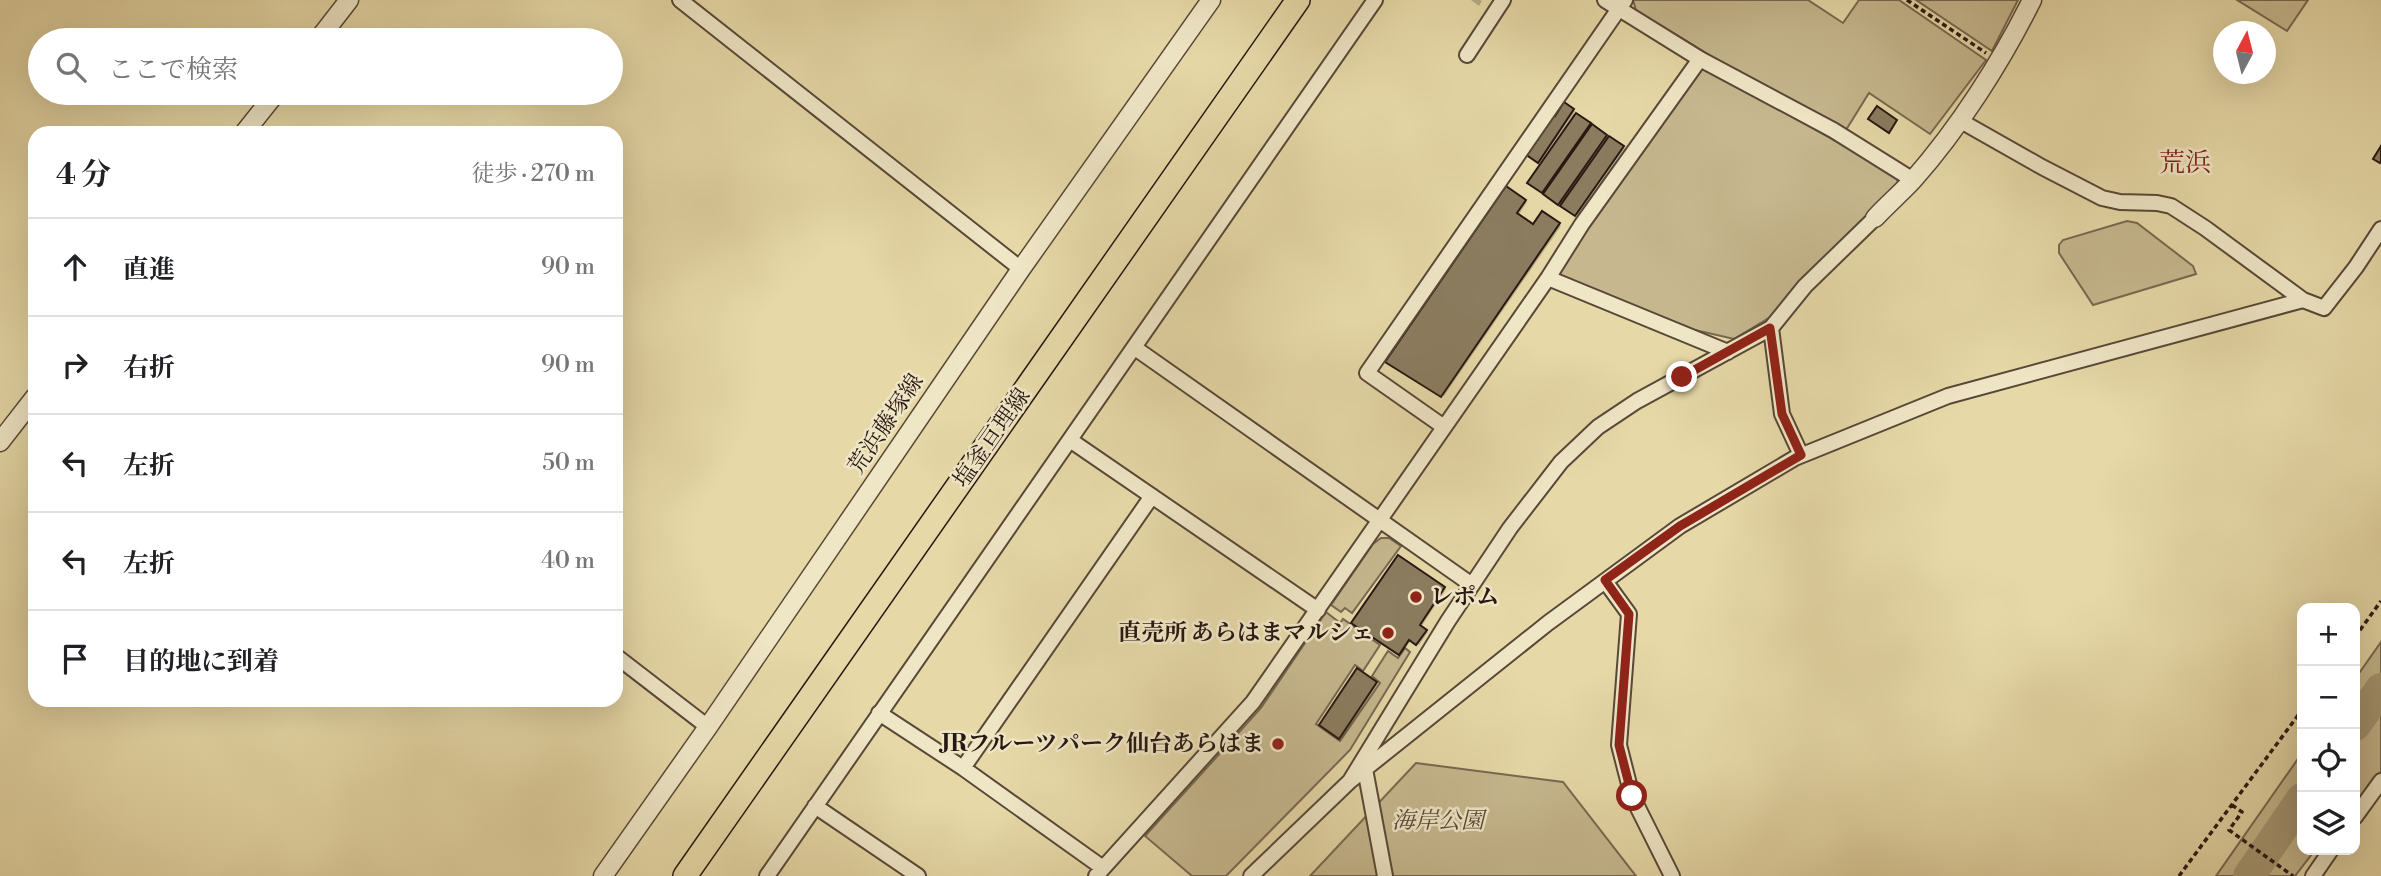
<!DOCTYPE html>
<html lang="ja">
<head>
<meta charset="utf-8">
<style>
	body { margin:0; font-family:"Libre Bodoni","Noto Serif JP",serif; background:#f6f6f6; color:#202124 }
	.controls { position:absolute; right:21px; bottom:21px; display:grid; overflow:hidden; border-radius:14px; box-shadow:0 7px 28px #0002 }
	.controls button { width:63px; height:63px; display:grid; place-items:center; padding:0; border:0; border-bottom:2px solid #e0e0e0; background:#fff; color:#202124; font:35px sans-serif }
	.compass { position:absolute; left:2213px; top:21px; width:63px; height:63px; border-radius:50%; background:#fff; box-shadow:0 7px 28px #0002; rotate:7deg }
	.stop { position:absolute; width:21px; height:21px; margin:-16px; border:5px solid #8f2418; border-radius:50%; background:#fff }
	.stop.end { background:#8f2418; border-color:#fff; box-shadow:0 2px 7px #0008 }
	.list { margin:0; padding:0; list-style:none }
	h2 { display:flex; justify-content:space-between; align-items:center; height:91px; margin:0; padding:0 28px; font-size:30px }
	h2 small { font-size:23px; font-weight:400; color:#757577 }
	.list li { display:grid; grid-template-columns:46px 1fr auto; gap:21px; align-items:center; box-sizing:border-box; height:98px; padding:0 28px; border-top:2px solid #e0e0e0 }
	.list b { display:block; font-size:26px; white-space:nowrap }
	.list em { font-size:23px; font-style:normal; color:#757577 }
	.icon { flex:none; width:38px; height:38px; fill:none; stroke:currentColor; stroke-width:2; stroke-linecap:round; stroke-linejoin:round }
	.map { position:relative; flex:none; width:2381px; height:876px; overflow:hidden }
	.search { position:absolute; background:#fff; box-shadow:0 7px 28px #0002; left:28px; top:28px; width:595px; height:77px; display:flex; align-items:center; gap:18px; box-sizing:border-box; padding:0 24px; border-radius:38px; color:#757577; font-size:26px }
	.panel { position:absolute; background:#fff; box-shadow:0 7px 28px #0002; left:28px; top:126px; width:595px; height:581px; border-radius:21px }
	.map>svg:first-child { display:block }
</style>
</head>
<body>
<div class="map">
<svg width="2381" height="876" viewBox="0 0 2381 876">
	<rect width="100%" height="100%" fill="#e6d8a7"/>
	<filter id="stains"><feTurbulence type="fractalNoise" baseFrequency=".00286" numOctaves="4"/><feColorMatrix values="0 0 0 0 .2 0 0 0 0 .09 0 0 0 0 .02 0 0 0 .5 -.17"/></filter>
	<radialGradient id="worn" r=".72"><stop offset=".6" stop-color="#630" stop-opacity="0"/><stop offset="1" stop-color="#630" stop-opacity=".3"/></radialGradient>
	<!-- green -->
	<path fill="#c6b78e" stroke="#776850" stroke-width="2" d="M1633,0H1808L1843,23L1859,0H1899L1986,60L1930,134L1869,93L1846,130L1737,72L1636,10Z
		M1916,0H2018L1992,51Z
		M2237,0H2308L2287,31Z
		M1706,68L1894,174L1898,182L1772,316L1734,339L1695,330L1562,278L1558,266L1696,71Z
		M2127,221L2137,223L2193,266L2196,274L2093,305L2059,253V245L2063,240Z
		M1381,538H1389L1401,546L1352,613L1345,608L1341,612L1331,605L1373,544Z
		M1326,612L1340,623L1343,619L1380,645L1363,671L1355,665L1316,724L1340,741L1380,683L1372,676L1388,651L1398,658L1405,648L1410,652L1350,750L1226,876H1192L1145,836L1261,708Z
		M2381,642V780L2355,808V679Z
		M2302,753V850H2315L2295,876H2216Z
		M1416,763L1563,782L1636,876H1310Z"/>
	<!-- shadow -->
	<path fill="#0003" d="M1471,0H1480L1482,1L1479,6Z
		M1565,104L1575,111L1574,114L1625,148L1578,216L1529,183L1543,164L1527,153Z
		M1506,188L1527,202L1518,216L1534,226L1542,214L1561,226L1444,396L1387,362Z
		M1398,557L1446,589L1421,627L1428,632L1419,645L1411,640L1401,655L1353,623Z
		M1358,671L1378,684L1342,738L1322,725Z"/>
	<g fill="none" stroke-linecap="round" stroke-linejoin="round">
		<!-- river -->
		<path stroke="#a59774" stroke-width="32" d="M2355,725L2381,689
			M2249,876L2302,799"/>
	</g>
	<!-- building -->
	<path fill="#8b7c5f" stroke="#281812" stroke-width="2" d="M1564,102L1574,109L1538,163L1525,154L1552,114L1555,116Z
		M1877,106L1897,120L1889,133L1868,119Z
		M1576,113L1591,123L1542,193L1527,183Z
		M1592,124L1607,135L1558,205L1543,194Z
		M1609,136L1624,146L1575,216L1560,206Z
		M2381,146V161L2380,163L2373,159Z
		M1506,186L1526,200L1517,213L1533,224L1542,211L1560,223L1441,397L1385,362Z
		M1398,555L1445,587L1420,625L1427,630L1416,645L1409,640L1399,655L1351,623Z
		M1357,668L1377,682L1339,739L1319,725Z"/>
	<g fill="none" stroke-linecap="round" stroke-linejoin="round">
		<!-- minor casing -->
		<g stroke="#584837" stroke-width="18">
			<path id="minor" d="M680,0L1021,269
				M1605,0L1700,59L1833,130L1913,180
				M1467,55L1503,0
				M1959,120L2042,167L2102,198L2120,202L2157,203L2171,206L2205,228L2303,300
				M1548,278L1728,352
				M1771,328L1782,414L1801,455
				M1135,348L1472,585
				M1444,427L1367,373L1625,0
				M1070,440L1318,610
				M1605,581L1629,614L1619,745L1632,796L1672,876
				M616,656L708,727
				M879,713L963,768L1103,868
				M963,768L1152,496
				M1365,769L1385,876
				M1350,781L1548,623L1680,526L1795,458L1948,396L2303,300L2324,308L2356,267L2381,229
				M815,806L918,876
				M2355,817L2381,781
				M767,876L1375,0
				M1096,876L1253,702L1548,278L1582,224L1700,59
				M1251,876L1350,781L1448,621L1510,528L1561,462L1598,427L1637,401L1771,328L1805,286L1875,218
				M2313,876L2331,850"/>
		</g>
		<!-- tertiary casing -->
		<g stroke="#584837" stroke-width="21">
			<path id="tertiary" d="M318,40L349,0
				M244,133L276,93
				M1875,218C1887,205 1901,193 1913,180C1959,128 2001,62 2032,0
				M0,442L35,397
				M603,876L708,727L1021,269L1211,0"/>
		</g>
		<!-- primary casing -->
		<g stroke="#281812" stroke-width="26">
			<path id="primary" d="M685,876L1298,0"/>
		</g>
		<!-- path -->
		<path stroke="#281812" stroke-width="3.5" stroke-dasharray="5 3.5" stroke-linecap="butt" d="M1907,0L1986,53
			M2355,637L2381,601
			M2232,805L2242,812L2229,830L2293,876
			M2179,876L2302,710"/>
		<!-- minor -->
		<use href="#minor" stroke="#efe6c6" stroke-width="14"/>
		<!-- tertiary -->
		<use href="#tertiary" stroke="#efe6c6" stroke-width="18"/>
		<!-- primary -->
		<use href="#primary" stroke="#e6d8a7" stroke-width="23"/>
	</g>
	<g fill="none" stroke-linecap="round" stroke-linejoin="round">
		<!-- route -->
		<path stroke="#8f2418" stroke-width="9" d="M1632,796L1619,745L1629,614L1605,580L1680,526L1801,455L1782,414L1770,328L1682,377"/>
	</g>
	<!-- markers -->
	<g fill="#8f2418" stroke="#efe6c6" stroke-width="2.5">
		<circle cx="1416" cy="597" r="7"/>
		<circle cx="1388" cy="633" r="7"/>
		<circle cx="1278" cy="744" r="7"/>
	</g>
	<g text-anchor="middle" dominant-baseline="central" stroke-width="5" stroke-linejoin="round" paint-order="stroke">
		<!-- street labels -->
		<g font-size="23" fill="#281812" stroke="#efe6c6">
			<text transform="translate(886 424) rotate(-56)">荒浜藤塚線</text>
			<text transform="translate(992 438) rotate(-55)">塩釜亘理線</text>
		</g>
		<!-- poi labels -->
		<g font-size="23" font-weight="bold" fill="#281812" stroke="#efe6c6" text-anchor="end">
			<text x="1430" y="597" text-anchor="start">レポム</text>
			<text x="1374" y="633">直売所 あらはまマルシェ</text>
			<text x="1264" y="744">JRフルーツパーク仙台あらはま</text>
		</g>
		<!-- park labels -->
		<g font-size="23" font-style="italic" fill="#574837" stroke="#efe6c6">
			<text x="1438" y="821">海岸公園</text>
		</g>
		<!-- quarter labels -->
		<g font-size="26" fill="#7a1f14" stroke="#efe6c6">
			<text x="2185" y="163">荒浜</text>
		</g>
	</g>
	<rect width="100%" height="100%" filter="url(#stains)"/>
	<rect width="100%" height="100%" fill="url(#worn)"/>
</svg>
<div class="controls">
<button>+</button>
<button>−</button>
<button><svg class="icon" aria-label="locate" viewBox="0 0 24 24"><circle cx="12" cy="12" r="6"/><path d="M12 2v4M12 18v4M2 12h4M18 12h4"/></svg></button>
<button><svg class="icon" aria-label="layers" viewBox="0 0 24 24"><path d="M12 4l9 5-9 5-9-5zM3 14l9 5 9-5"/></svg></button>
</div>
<svg class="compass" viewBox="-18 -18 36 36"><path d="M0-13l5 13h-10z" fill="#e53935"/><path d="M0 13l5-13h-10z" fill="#757577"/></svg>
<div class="stop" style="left:1632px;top:796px"></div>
<div class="stop end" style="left:1682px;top:377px"></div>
<div class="search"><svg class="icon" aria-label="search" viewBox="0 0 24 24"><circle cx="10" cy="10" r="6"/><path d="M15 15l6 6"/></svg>ここで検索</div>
<section class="panel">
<h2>4 分<small>徒歩 · 270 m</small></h2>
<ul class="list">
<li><svg class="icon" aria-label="ahead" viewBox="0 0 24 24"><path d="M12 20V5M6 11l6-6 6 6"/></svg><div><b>直進</b></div><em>90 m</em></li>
<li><svg class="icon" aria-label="right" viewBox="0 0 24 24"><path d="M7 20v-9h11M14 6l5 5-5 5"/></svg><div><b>右折</b></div><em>90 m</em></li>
<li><svg class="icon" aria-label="left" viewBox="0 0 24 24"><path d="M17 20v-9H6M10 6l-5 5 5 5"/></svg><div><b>左折</b></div><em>50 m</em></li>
<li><svg class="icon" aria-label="left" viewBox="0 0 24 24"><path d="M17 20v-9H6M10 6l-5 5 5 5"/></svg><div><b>左折</b></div><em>40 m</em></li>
<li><svg class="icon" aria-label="arrive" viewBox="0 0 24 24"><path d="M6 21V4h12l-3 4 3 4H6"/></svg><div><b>目的地に到着</b></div></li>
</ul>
</section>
</div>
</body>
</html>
